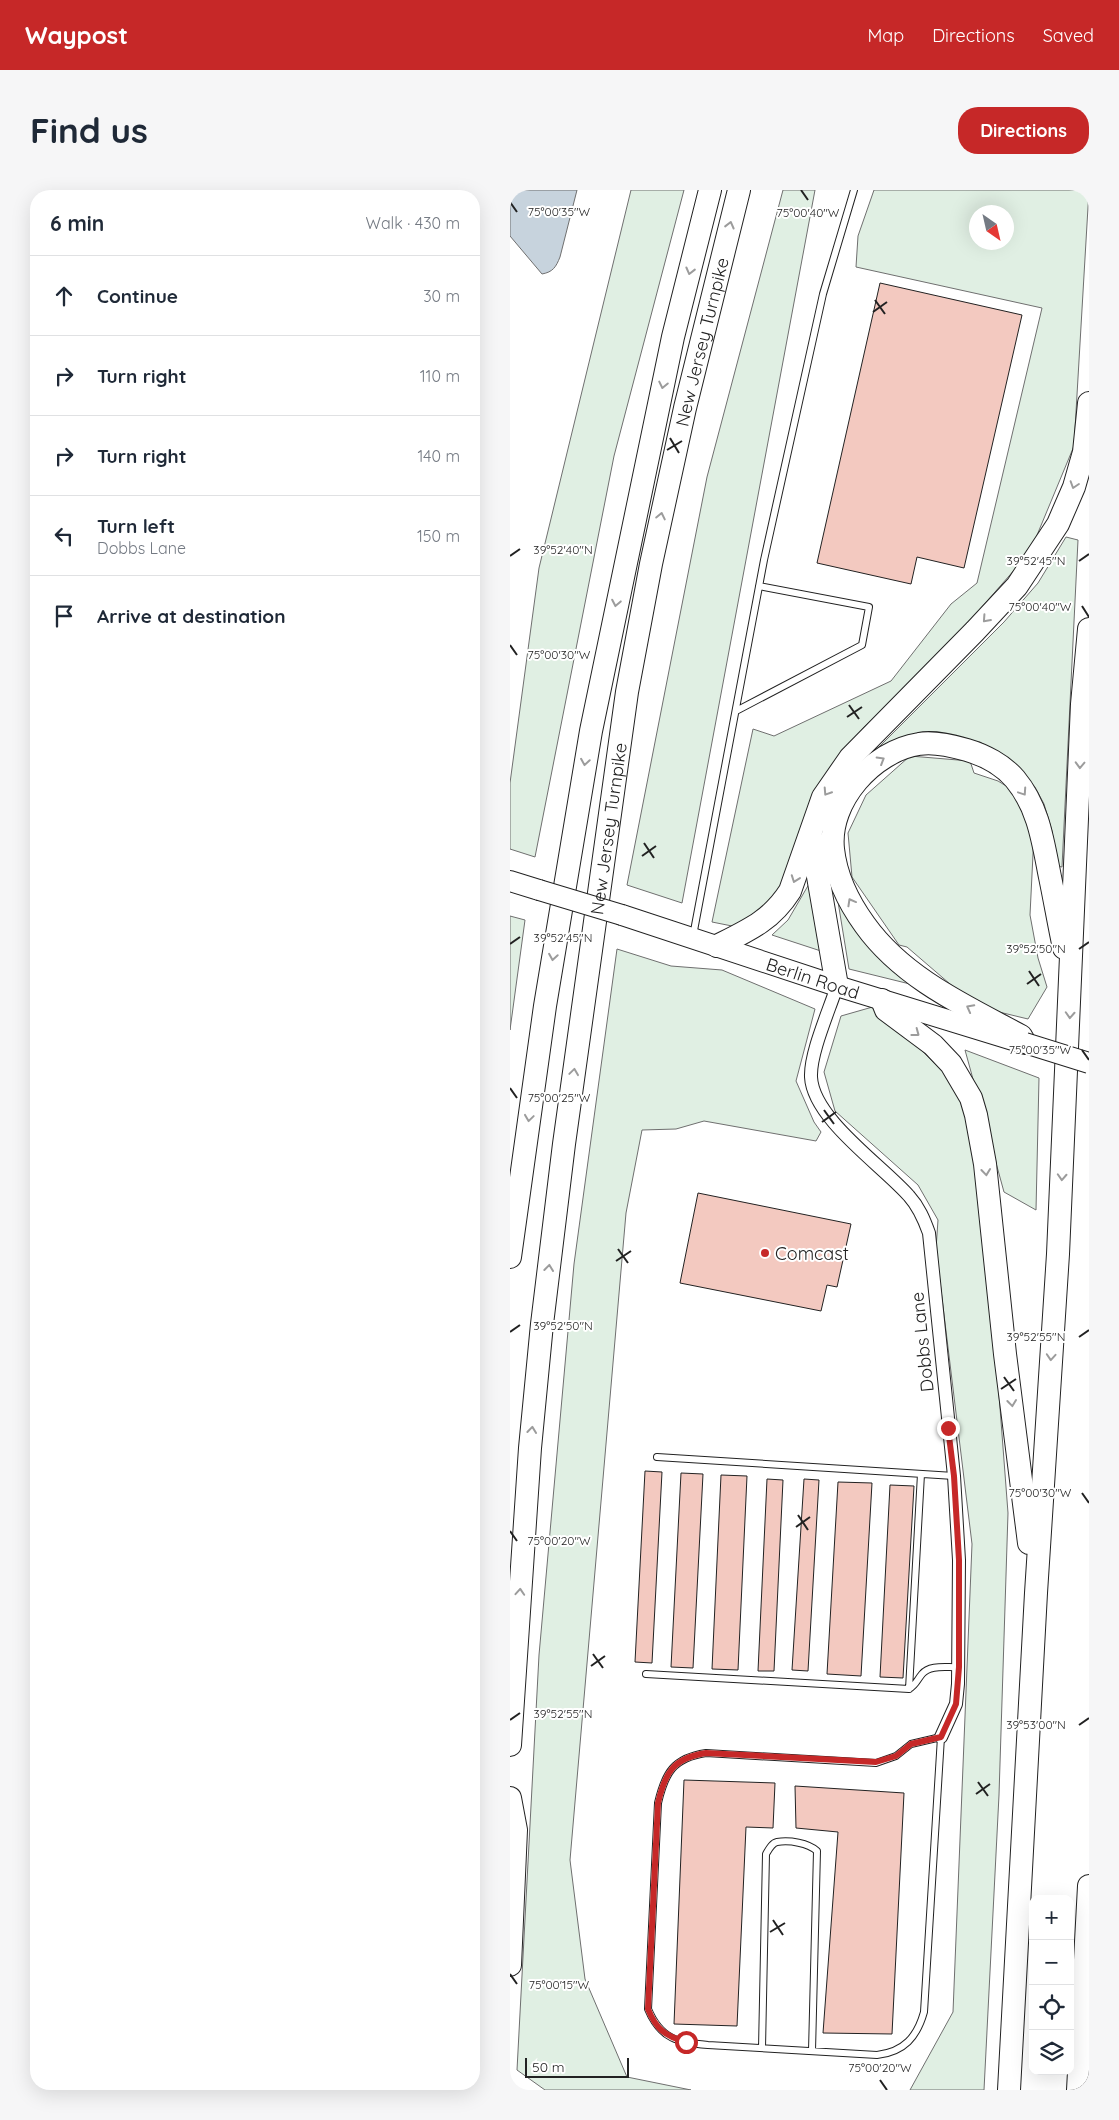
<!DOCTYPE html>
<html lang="en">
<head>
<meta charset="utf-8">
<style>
	body { margin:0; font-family:Quicksand,sans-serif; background:#f6f6f7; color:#1f2937 }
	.controls { position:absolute; right:15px; bottom:15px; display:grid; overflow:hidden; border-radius:10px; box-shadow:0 5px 20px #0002 }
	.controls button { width:45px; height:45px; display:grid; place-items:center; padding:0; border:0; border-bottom:1px solid #e0e1e3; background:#fff; color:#1f2937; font:25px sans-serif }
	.compass { position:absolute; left:459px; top:15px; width:45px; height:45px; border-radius:50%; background:#fff; box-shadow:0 5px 20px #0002; rotate:146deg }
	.scale { position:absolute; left:15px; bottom:12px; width:104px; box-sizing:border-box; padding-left:5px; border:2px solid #222; border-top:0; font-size:14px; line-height:18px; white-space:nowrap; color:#222; -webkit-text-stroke:4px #fff; paint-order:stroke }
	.stop { position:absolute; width:15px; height:15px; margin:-11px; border:4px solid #c62828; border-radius:50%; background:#fff }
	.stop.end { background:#c62828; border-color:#fff; box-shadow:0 1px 5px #0008 }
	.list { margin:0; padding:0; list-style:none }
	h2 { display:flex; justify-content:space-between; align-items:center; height:65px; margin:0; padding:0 20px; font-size:21px }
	h2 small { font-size:16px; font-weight:400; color:#747a83 }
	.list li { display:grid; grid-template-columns:32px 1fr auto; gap:15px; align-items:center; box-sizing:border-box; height:80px; padding:0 20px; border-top:1px solid #e0e1e3 }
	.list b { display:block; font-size:19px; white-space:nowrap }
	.list p { margin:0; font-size:16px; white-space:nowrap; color:#747a83 }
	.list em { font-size:16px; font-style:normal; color:#747a83 }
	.icon { flex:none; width:28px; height:28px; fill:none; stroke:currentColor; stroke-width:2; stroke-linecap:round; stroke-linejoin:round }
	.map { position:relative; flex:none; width:579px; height:1900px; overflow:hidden; border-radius:20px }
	header { display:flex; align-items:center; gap:30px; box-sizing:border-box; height:70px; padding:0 25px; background:#c62828; color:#fff }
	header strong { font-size:24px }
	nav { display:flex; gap:28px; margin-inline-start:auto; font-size:18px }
	.intro { display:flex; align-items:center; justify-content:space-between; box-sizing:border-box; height:120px; padding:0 30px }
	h1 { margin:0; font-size:35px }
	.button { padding:12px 22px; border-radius:20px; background:#c62828; color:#fff; font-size:18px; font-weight:700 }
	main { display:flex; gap:30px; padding:0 30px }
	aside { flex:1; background:#fff; border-radius:20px; box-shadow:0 5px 20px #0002 }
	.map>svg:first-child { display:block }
</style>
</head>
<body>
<header>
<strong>Waypost</strong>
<nav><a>Map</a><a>Directions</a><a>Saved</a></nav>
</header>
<div class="intro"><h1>Find us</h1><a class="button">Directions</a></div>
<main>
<aside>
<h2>6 min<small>Walk · 430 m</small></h2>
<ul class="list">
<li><svg class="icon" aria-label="ahead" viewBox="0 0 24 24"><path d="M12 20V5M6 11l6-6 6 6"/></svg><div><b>Continue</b></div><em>30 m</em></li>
<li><svg class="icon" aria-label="right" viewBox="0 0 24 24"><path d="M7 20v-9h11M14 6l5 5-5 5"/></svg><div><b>Turn right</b></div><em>110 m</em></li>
<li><svg class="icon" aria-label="right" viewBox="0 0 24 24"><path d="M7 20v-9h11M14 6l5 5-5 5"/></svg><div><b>Turn right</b></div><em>140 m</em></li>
<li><svg class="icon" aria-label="left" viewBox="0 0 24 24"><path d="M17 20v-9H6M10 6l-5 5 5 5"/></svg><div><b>Turn left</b><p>Dobbs Lane</p></div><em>150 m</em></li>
<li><svg class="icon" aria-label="arrive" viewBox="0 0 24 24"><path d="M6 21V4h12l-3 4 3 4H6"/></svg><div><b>Arrive at destination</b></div></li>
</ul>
</aside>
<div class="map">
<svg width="579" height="1900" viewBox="0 0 579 1900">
	<rect width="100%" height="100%" fill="#fff"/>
	<!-- green -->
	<path fill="#e0efe3" stroke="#6f6f6f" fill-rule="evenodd" d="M121,0H174L104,266L25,667L0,659V593L29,378Z
		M273,0H305L172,713L117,695L197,287Z
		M364,0H579L564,256L520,362L408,490L354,537L305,602L273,697L244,727L222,736L202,732L243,539L264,546L381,491L441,414L467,393L532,118L346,77L348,46ZM467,22H497V52H467Z
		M556,347L568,350L552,677L547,676L542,641L534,614L525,597L505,574L470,552L367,559L494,432L528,393Z
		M400,566L460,571L464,583L488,591L506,602L524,644L520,725L528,768L537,797L518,829L489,822L447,800L397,757L389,755L342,687L338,643L356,605Z
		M323,681L404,795L339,779Z
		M299,694L317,763L262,745L278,730Z
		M0,726L15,730L0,840Z
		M107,759L161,776L212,780L305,819L286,891L304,932L311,942L306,951L194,931L166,939L132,940L116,1023L60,1670L75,1789L117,1887L181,1900H35L7,1880L29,1465L64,1074Z
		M366,816L453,901L478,1060L498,1323L489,1605L474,1900H400L443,1822L462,1354L426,1059L428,1030L408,995L325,921L314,882L331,826Z
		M455,860L529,888L526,1020L494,1002Z"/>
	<!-- water -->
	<path fill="#c7d3dd" stroke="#6f6f6f" d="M0,0H67L50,67C46,77 43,82 32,84L0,46Z"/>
	<!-- building -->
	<path fill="#f3c9c0" stroke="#222" d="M370,93L512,125L454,378L407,367L401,394L307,373Z
		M188,1003L341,1034L327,1097L317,1095L311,1121L170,1093Z
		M135,1281L152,1282L142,1473L125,1472Z
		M171,1283L193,1284L183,1478L161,1477Z
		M211,1285L237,1286L228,1480L202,1479Z
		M257,1289L273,1290L264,1481H248Z
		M294,1289L309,1290L298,1481L282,1480Z
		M328,1292L362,1293L351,1486L317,1484Z
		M380,1295L404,1296L393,1488L370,1487Z
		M174,1590L265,1593L263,1638L236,1637L227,1836L164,1834Z
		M285,1596L394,1603L382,1844L313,1843L328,1642L286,1638Z"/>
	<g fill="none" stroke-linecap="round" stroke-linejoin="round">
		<!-- lane casing -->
		<g stroke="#222" stroke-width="8">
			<path id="lane" d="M226,521L352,455L359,417L249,396
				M183,746L254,370L313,104L344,0
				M147,1267L444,1286
				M136,1484L399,1499C406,1495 407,1490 412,1484C420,1474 438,1478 449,1477
				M399,1499L411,1284
				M431,1547L414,1822C407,1847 394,1862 367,1865L198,1855C168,1852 151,1850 138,1819L148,1613C155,1583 163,1568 196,1563L366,1573L386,1566L401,1554Z
				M252,1858L256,1664C259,1659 262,1653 267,1652C280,1650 298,1653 307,1661L302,1861"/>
		</g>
		<!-- street casing -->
		<g stroke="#222" stroke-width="14">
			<path id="street" d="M327,796C319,821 300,863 301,887C303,929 373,976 399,1006C409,1017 414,1029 419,1043L444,1286L449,1370L448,1494L446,1514L431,1547"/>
		</g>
		<!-- primary casing -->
		<g stroke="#222" stroke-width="22">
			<g id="primary">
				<path d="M0,691L29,700"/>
				<path id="s1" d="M112,725L327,796L506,851"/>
			</g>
		</g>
		<!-- highway casing -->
		<g stroke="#222" stroke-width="24">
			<g id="highway">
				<path d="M301,646L327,796"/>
				<path d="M207,756C237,741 261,731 280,701L313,607L340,568L465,441L507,396L548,334L564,297L574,262L579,213"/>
				<path d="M372,810L376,820L423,855L441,874L461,908L466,925L475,974L495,1164L519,1353"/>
				<path d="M515,853L511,846C455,816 393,788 355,735C339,713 326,687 323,659C318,611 363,561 409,554C424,551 443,556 457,560C474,565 493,575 505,589C529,618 533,652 540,687C545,711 549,735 554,758"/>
				<path d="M0,1067L35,816L81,541L163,147L200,0"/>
				<path id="s2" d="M0,1555L20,1258L32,1134L54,954L117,502L141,374L175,218L229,0"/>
				<path d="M0,1608L6,1640L0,1775"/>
				<path d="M499,1900L526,1403L548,1064L572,514L579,439"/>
				<path d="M568,1900L579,1696"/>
			</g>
		</g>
		<!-- lane -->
		<use href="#lane" stroke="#fff" stroke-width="6"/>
		<!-- street -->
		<use href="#street" stroke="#fff" stroke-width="12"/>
		<!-- primary -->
		<use href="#primary" stroke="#fff" stroke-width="20"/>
		<!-- highway -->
		<use href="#highway" stroke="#fff" stroke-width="22"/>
		<!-- primary-bridge casing -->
		<g stroke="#222" stroke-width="22" stroke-linecap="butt">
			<path id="primary-bridge" d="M29,700L112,725
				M515,853L579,873"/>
		</g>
		<!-- primary-bridge -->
		<use href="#primary-bridge" stroke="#fff" stroke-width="20"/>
	</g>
	<!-- one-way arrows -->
	<defs><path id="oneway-chevron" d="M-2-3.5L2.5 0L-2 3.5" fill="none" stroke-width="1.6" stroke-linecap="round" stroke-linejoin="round" transform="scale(1.25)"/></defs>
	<g stroke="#9c9c9c">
		<use href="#oneway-chevron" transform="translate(220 35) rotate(-76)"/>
		<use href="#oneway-chevron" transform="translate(180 81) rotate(104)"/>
		<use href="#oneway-chevron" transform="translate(153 195) rotate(102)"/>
		<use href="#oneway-chevron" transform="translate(564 295) rotate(108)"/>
		<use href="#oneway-chevron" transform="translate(151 326) rotate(-78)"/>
		<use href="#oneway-chevron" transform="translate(106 413) rotate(101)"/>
		<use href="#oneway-chevron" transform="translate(476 429) rotate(132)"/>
		<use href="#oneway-chevron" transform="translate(371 570) rotate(-31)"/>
		<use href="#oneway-chevron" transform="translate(75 572) rotate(99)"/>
		<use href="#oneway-chevron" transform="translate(570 575) rotate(92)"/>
		<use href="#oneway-chevron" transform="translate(317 602) rotate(123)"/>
		<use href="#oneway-chevron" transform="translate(513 602) rotate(56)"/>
		<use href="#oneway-chevron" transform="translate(285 689) rotate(110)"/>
		<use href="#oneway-chevron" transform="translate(341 712) rotate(-119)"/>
		<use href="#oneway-chevron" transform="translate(43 767) rotate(99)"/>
		<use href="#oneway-chevron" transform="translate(460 818) rotate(-152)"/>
		<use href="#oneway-chevron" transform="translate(560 825) rotate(93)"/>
		<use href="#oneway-chevron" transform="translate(406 843) rotate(37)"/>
		<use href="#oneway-chevron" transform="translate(64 882) rotate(-82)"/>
		<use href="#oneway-chevron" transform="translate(19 928) rotate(98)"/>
		<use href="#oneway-chevron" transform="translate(476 982) rotate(84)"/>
		<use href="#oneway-chevron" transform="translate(552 987) rotate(93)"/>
		<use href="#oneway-chevron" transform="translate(39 1078) rotate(-83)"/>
		<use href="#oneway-chevron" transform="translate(541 1167) rotate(94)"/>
		<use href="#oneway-chevron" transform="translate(502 1213) rotate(83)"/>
		<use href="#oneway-chevron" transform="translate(22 1240) rotate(-84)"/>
		<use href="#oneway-chevron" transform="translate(10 1402) rotate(-86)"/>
	</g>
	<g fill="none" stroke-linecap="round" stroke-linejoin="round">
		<!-- route -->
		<path stroke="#c62828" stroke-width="6" d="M176,1852C155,1846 146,1839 138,1819L148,1613C155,1583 163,1568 196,1563L366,1572L386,1566L401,1554L431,1547L446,1514L449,1477V1370L444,1286L438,1238"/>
	</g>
	<!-- ticks -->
	<path fill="none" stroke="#222" stroke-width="2" d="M291,0L298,10M0,12L7,22M365,110L375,124M363,122L377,112M160,248L169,263M157,260L172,251M0,366L10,359M569,371L579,364M572,416L579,427M0,455L7,465M339,515L349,529M337,527L352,517M134,653L144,668M132,666L146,656M0,754L10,747M569,759L579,752M519,781L529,796M517,794L531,784M572,860L579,870M0,898L7,908M314,920L324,934M312,932L326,922M108,1059L118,1073M106,1071L121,1061M0,1142L10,1135M569,1147L579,1140M494,1187L504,1201M491,1199L506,1189M572,1303L579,1313M288,1325L298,1340M286,1337L300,1327M0,1341L7,1351M83,1464L93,1478M81,1476L95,1466M0,1530L10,1523M569,1535L579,1528M468,1592L478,1606M466,1604L480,1594M263,1730L273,1745M260,1742L275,1733M0,1784L7,1794M370,1890L377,1900"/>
	<!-- markers -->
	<circle fill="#c62828" stroke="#fff" stroke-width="2" cx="255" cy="1063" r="5"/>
	<g text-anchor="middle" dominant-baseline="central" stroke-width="4" stroke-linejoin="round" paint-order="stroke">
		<!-- street labels -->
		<g font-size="18" fill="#222" stroke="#fff">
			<text stroke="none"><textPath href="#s2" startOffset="1418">New Jersey Turnpike</textPath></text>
			<text stroke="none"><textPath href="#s2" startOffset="922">New Jersey Turnpike</textPath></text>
			<text stroke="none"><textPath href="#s1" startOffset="201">Berlin Road</textPath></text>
			<text transform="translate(412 1152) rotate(-96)">Dobbs Lane</text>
		</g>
		<!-- poi labels -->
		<g font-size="18" fill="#222" stroke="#fff" text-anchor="start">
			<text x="265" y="1063">Comcast</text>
		</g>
	</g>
	<g font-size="12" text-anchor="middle" fill="#222" stroke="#fff" stroke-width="4" stroke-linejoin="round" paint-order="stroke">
		<text x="49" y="26">75°00'35"W</text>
		<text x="298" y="27">75°00'40"W</text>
		<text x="53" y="364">39°52'40"N</text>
		<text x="526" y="375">39°52'45"N</text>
		<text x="530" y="421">75°00'40"W</text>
		<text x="49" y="469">75°00'30"W</text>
		<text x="53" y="752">39°52'45"N</text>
		<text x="526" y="763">39°52'50"N</text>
		<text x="530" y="864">75°00'35"W</text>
		<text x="49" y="912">75°00'25"W</text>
		<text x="53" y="1140">39°52'50"N</text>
		<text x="526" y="1151">39°52'55"N</text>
		<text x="530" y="1307">75°00'30"W</text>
		<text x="49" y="1355">75°00'20"W</text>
		<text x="53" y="1528">39°52'55"N</text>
		<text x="526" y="1539">39°53'00"N</text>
		<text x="49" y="1799">75°00'15"W</text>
		<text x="370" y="1882">75°00'20"W</text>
	</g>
</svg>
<div class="controls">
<button>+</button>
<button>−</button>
<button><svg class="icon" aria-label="locate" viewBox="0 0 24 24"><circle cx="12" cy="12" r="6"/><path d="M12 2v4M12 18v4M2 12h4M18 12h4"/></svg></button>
<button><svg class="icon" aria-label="layers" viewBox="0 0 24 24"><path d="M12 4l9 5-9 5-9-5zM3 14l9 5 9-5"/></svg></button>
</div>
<svg class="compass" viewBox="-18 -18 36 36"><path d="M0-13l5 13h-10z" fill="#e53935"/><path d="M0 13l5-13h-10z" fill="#747a83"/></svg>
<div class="scale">50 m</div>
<div class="stop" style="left:176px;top:1852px"></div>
<div class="stop end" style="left:438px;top:1238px"></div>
</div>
</main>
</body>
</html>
